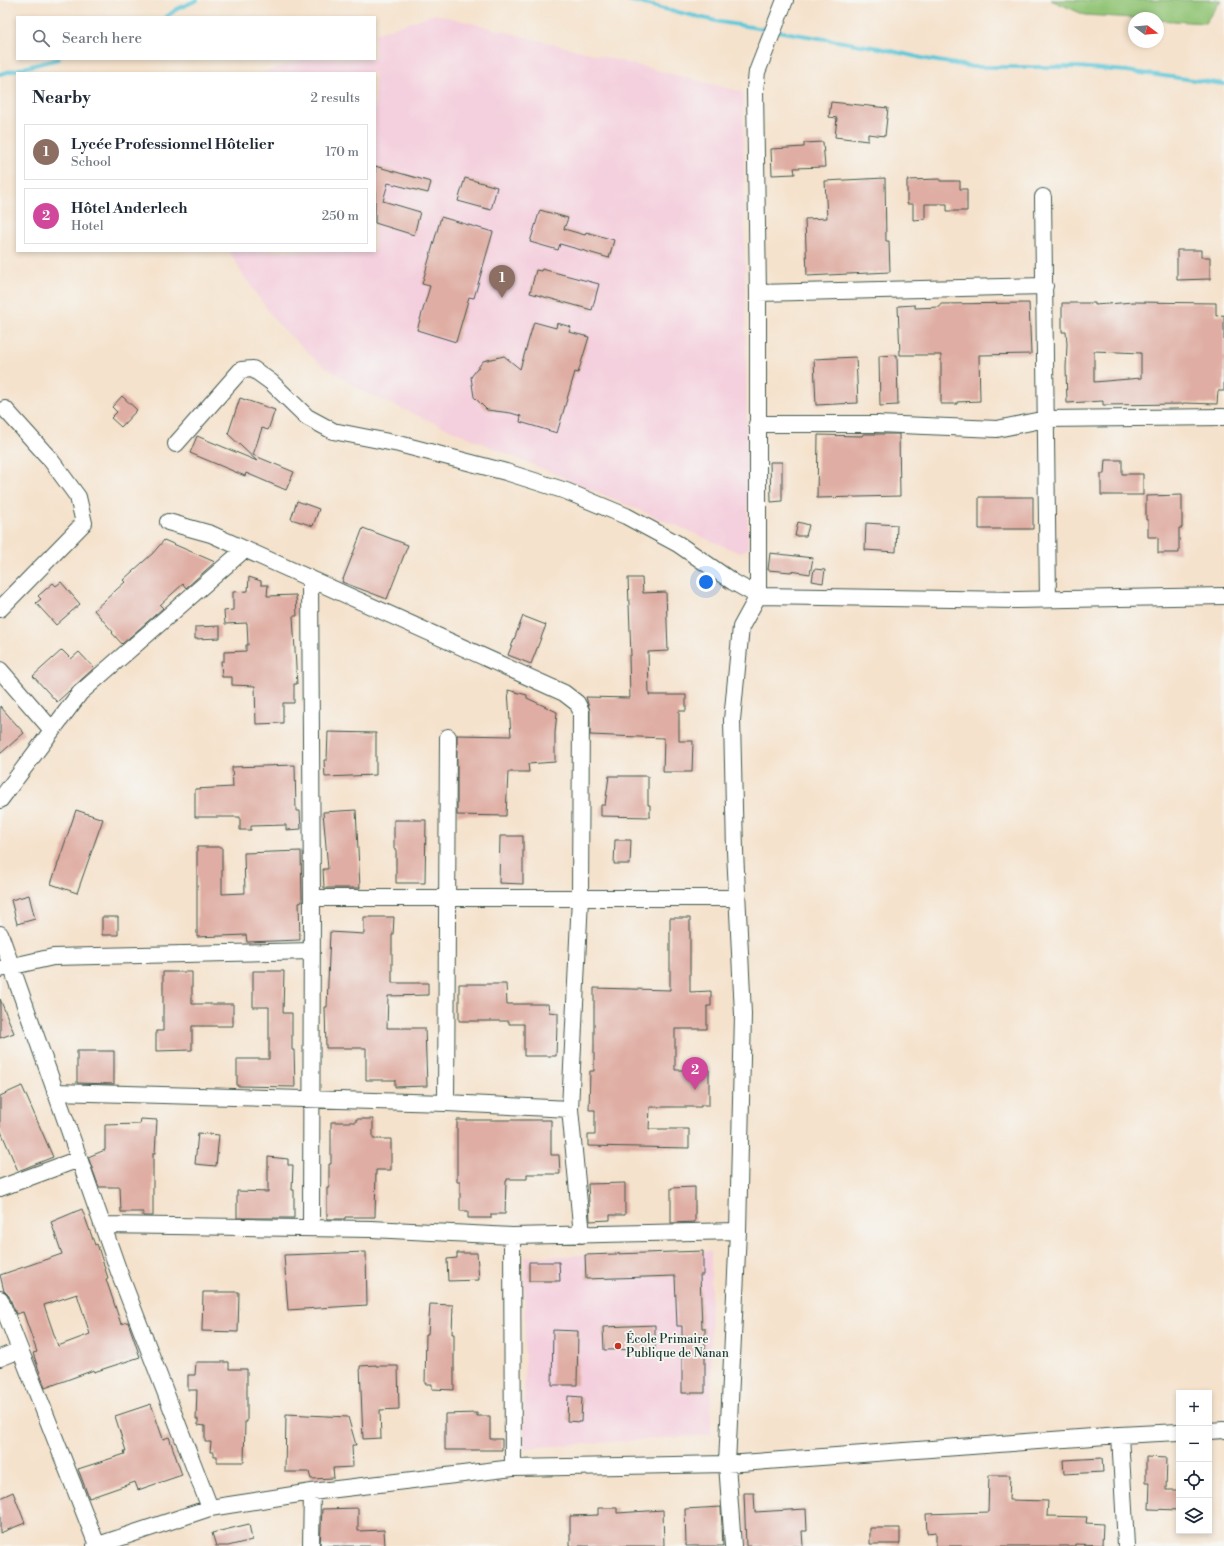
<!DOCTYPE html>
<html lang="en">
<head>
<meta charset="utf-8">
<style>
	body { margin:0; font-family:"Libre Bodoni",serif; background:#f6f6f7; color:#1f2937 }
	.controls { position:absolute; right:12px; bottom:12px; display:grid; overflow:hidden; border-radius:0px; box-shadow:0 2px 6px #0003 }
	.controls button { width:36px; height:36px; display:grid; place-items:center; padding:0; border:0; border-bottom:1px solid #e0e1e3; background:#fff; color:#1f2937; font:20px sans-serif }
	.compass { position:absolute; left:1128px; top:12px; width:36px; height:36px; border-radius:50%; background:#fff; box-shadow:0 2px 6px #0003; rotate:106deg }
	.you { position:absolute; left:706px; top:582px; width:14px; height:14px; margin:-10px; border:3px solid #fff; border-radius:50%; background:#1a73e8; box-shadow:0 0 0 6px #1a73e833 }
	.badge { display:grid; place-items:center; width:26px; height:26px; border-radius:50%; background:#c8321e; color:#fff; font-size:13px; font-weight:700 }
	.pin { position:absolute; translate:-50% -33px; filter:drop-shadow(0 1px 2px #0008) }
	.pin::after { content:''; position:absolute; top:21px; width:14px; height:12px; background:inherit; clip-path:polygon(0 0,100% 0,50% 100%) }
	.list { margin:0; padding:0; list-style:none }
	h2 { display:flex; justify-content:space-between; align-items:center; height:52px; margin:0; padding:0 16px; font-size:17px }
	h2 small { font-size:13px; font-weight:400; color:#747a83 }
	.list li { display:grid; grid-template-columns:26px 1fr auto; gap:12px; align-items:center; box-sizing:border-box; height:56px; margin:0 8px 8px; padding:0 8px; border:1px solid #e0e1e3; border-radius:0px }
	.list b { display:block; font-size:15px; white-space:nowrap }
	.list p { margin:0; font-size:13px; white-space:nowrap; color:#747a83 }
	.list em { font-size:13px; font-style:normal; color:#747a83 }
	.icon { flex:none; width:22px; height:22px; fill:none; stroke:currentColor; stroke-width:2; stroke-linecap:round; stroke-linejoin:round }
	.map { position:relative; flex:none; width:1224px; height:1546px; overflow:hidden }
	.search { position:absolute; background:#fff; box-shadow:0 2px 6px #0003; left:16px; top:16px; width:360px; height:44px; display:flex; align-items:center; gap:10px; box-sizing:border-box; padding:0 14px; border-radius:0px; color:#747a83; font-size:15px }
	.panel { position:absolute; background:#fff; box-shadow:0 2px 6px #0003; left:16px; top:72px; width:360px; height:180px; border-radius:0px }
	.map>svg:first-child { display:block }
</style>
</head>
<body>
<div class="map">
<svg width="1224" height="1546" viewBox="0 0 1224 1546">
	<rect width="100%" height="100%" fill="#f6f6f2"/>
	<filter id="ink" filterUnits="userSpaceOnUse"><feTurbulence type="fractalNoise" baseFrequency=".025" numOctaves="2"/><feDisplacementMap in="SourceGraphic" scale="8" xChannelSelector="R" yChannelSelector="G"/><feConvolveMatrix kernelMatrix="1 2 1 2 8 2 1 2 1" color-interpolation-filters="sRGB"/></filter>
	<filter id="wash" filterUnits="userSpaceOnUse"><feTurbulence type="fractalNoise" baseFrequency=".012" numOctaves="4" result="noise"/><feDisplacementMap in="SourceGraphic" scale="16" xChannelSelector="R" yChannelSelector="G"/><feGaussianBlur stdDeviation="0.9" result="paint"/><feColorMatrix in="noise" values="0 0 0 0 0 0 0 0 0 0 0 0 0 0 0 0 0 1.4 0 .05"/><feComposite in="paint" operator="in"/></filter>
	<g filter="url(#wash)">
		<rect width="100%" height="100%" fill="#f5e2cc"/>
		<!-- built -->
		<path fill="#f4cfdd" d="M435,14L743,92L748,548L740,553L421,417L364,392L318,362L276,322L243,275L229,251H375V73H262L303,59H375V34Z
			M711,1251V1435L524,1448L525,1257Z"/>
		<!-- green -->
		<path fill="#91c475" stroke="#588054" d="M1051,0H1221L1205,23L1158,20V18H1134L1085,15Z"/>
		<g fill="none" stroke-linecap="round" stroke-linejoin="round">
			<!-- stream -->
			<path stroke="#5ec7d9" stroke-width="4" d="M627,0L720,22L770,30
				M166,17L177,9L197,0
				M777,31L879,48L926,59L973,67H1077L1126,71L1224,84
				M0,74L58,59"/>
		</g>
		<g id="blocks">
			<!-- building -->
			<path fill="#dfada3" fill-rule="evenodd" d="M831,102L888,108L885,136L868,134V141L835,137L837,118L829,117Z
				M823,142L825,167L794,168L795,174L772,175L771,149L804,147V143Z
				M375,166L431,182L428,193L388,183L383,201L420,212L414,235L375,223Z
				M465,178L497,187L491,210L458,201Z
				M885,178L886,241H889L890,272L807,276L805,219L827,218L825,181Z
				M940,179V181H960V189H967V211H947V204H925V219L913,220V204H907V180Z
				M540,210L568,218L564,229L585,235L586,232L614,240L609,258L560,244L558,250L530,242Z
				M441,217L493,232L474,298L469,297L456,342L417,330L430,286L422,284Z
				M1177,250H1201V257H1210V279L1177,280Z
				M542,269L599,284L592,310L530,293L536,270L541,271Z
				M1133,302L1216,303V316L1224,315V391H1218L1217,404L1183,403V404L1103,405V401L1067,403L1066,368L1067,344L1066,332H1062V303H1095V305ZM1094,351L1141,353V378L1094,382Z
				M1029,303L1031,354L979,355L980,401L957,402V404H941V355H900L898,306L915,305V308L940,307V304Z
				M534,322L556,328L557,323L571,327L569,332L589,337L578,373L575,372L557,433L520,422L521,416L511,413L487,410L474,397L471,377L483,361L504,356L520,369Z
				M897,355L898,405L880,406L879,356Z
				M856,357L858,403L816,405L814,359Z
				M122,396L137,410L121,427L111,418L117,412L112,407Z
				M240,398L275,410L268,430L262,428L253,455L294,472L286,490L246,473L245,476L190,453L197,436L257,461L228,434Z
				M863,434H899L900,496L817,498L818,435L862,436Z
				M1105,460H1122V474H1143V495H1101V474H1104Z
				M770,462H782V501L771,502Z
				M1182,495V528H1179V553H1158V537H1148V520H1146V496Z
				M979,497H1033V529H979Z
				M297,501L319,509L313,526L291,519Z
				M798,522L809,525L806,536H795Z
				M866,523L897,525L896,552L865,550Z
				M363,528L408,545L387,599L342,582Z
				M164,540L215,562L186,588L183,584L160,605L163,608L122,644L112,633L113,632L94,610L125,582L123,580L153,553Z
				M770,553L813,558L810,574L791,571V572L768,570Z
				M814,569L825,570L823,583L812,581Z
				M249,577L261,581V585H268L267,596L296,595L297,616H293L297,684H294V703H283V723L256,724L255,686L232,685V677H222L221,661H224V652L246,651V645H248L247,623L225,624L224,611L233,610V592L248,591Z
				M628,578H642L643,593L666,592L668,651L648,652L649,695H686V711H679V741H693L692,772H663L664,738L590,735V711L586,697L630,698L629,656H631Z
				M61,582L80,604L56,625L36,603L41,599L38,596L53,583L56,586Z
				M523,616L546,625L531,664L508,655Z
				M220,626V638L195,639V627Z
				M62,650L71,659L79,652L94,668L57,702L33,676Z
				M508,690L527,695V698L557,712L555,733V762L528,764L529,772H508L506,816L457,815V735L511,736Z
				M0,706L24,733L0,754Z
				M328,732L376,733V775L325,777L324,760H327Z
				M295,765L296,811H300L301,829L286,830V825L251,826V830H240V817H195V789L233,787L232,767Z
				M609,776H648V805H650V817L601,816V805H605Z
				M76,810L103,819L77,893L51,884Z
				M356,810L360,888H324L323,869H328L323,812Z
				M394,820H426L425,883H396V849H394Z
				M500,836H523V884L499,883Z
				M615,840H631L630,864H614Z
				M197,847H222V894L245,893L244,853L301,851L302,902L299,903L300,940L247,942L246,935L197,937Z
				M29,895L35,919L17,924L11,900Z
				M102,917H118V935H102Z
				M364,917H394L393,935H392V983H428V995L388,996L387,1028H425L427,1086L395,1087V1080H366V1048H326L325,1007H327L330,932L364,934Z
				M670,918H690V992L711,991V1006H707V1029H675V1070H709V1105H701V1107H650L649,1129H689V1148L588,1146V1135H595V1110H589L590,1071H594V988L670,990Z
				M253,971H284L283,1013H292V1050H294L295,1087L237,1086V1059H269V1007H253Z
				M163,972H192V1004H233V1026H192V1050L156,1051V1031H163Z
				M459,984H506L507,1004H548L549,1012L558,1013V1024H557L556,1056H524V1024H509V1021H459Z
				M0,999L14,1033L0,1038Z
				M77,1051H114V1084L77,1083Z
				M22,1086L53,1157L18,1171L0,1129V1096Z
				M141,1119L157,1120L155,1153H153V1216H143V1212H121L120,1187H99L88,1157L105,1150V1125L140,1124Z
				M356,1119H373V1139H391V1170H376L375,1217H345V1219H327V1188H329V1164H331V1122H356Z
				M457,1120H551V1155H559L560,1174H527V1179H507V1181H506L505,1214H491V1218H468V1211H460V1182H457Z
				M198,1133L219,1135L216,1166L195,1164Z
				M268,1157L288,1159V1165H293L292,1190H294V1218H237V1191L268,1192Z
				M625,1183V1215H610V1220L590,1221L588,1184Z
				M695,1187V1222L671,1223V1188Z
				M82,1209L95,1245L97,1244L108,1278L106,1279L121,1324L128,1322L140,1357L94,1372V1370L45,1388L33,1353L37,1352L23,1312L16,1314L9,1296L4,1291L0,1275L62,1254L51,1222ZM77,1294L90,1334L58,1346L44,1305Z
				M703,1251V1275H700L702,1328H705V1393H682V1326H677L675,1276L586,1279L585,1255Z
				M366,1252L367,1305L288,1310L284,1255Z
				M457,1253H477L479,1280L448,1281L447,1259L457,1258Z
				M529,1262H559L560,1281H529Z
				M203,1292H239L238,1332L202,1331Z
				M430,1304L453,1305L452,1334H454V1390L432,1389V1384H425L426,1334H428Z
				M655,1325V1349L604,1350L603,1327Z
				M553,1330L578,1331L577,1385H552Z
				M196,1362H229V1369H247V1422H245L244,1462H217V1456H214V1452H210L211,1442H205V1426L198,1425V1419H196L197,1390H188V1375H195Z
				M376,1365V1366H398L399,1409L380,1410L381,1438L363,1439L360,1366Z
				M568,1396L582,1397L581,1422L567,1421Z
				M151,1404L163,1439L169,1437L182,1475L138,1490L135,1482L89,1498L78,1469L125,1454L124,1451H126L115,1416Z
				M477,1413V1416H490V1439H502V1450H445V1414Z
				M286,1414L348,1417L356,1445H352L353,1467L333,1468L334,1478L311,1479L309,1472H285Z
				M1146,1457L1167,1458L1166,1490H1179V1510L1149,1509L1150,1482H1146Z
				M1102,1458L1103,1472L1064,1474L1063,1460Z
				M989,1475H1010L1009,1500L1048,1501L1047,1516L1087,1517L1086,1523L1103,1524L1102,1545L1075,1544V1546H936V1532L927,1533L926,1514L988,1512Z
				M13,1492L25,1523L0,1533V1498Z
				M744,1493H754L755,1512L806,1509L807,1531H802L803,1546H746Z
				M721,1507L723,1546H686L685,1509Z
				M358,1508V1531L384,1530L385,1546H320L322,1509Z
				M598,1508H617V1513L663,1510L664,1546H570V1516L598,1515Z
				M249,1524L252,1540L228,1546H216L212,1533Z
				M870,1528H900V1544H870Z"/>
		</g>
	</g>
	<g filter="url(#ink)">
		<use href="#blocks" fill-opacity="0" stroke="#3f564b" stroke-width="1"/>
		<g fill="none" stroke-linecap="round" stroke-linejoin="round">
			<!-- minor casing -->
			<g stroke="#3f564b" stroke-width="18">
				<path id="minor" d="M1043,197L1048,599
					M758,293L1045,286
					M757,424H877L997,429L1046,419L1224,417
					M176,444L241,370L253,369L271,382L307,417L333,431L399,444L506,472L566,491L626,516L678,544L733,582L758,596L1016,600L1224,596
					M168,522L211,534L564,693L577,703L581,711L580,898L570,1109L582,1235
					M310,579L312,898L311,1228
					M0,609L84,523L78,497L50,459L5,409
					M0,670L52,730
					M0,800L80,693L245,549
					M312,898H737
					M0,934L119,1272L210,1508
					M0,969L53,957L312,951
					M55,1092L446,1103L570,1109
					M446,1103L448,737
					M0,1188L79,1159
					M102,1225L371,1229L512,1236L738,1231
					M512,1236L513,1468
					M0,1299L97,1545
					M0,1358L20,1350
					M1209,1431L1224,1430
					M1120,1435L1126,1546
					M95,1546L210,1508L312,1492L513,1468L727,1464L1120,1435L1179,1432
					M311,1546L312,1492
					M733,1546L727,1464L738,1231L743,1014L735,851L732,720L741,627L758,596V293L755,90L757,72L785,0"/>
			</g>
			<!-- minor -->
			<use href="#minor" stroke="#fff" stroke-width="16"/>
		</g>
	</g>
	<!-- markers -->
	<circle fill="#c8321e" stroke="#f6f6f2" stroke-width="1.5" cx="618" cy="1346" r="4"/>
	<g text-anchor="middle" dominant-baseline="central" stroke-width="3.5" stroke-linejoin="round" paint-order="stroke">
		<!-- poi labels -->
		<g font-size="12" fill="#1f3d34" stroke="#f6f6f2" text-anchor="start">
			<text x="626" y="1339">École Primaire<tspan x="626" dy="14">Publique de Nanan</tspan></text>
		</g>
	</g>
</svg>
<div class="controls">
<button>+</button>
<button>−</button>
<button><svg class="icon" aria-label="locate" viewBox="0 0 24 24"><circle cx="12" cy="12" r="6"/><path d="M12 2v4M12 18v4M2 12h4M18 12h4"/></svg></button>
<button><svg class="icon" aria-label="layers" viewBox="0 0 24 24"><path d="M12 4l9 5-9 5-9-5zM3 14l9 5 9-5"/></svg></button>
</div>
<svg class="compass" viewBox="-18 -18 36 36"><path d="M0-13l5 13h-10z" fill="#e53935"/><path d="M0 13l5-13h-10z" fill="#747a83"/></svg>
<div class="you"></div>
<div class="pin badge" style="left:502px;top:298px;background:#8d6e63">1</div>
<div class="pin badge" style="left:695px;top:1090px;background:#d1479c">2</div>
<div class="search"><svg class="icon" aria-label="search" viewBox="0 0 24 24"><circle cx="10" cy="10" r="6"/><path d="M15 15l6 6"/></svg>Search here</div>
<section class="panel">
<h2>Nearby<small>2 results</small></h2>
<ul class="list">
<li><span class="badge" style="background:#8d6e63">1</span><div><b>Lycée Professionnel Hôtelier</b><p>School</p></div><em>170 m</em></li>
<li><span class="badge" style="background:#d1479c">2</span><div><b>Hôtel Anderlech</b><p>Hotel</p></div><em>250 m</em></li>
</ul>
</section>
</div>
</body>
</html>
